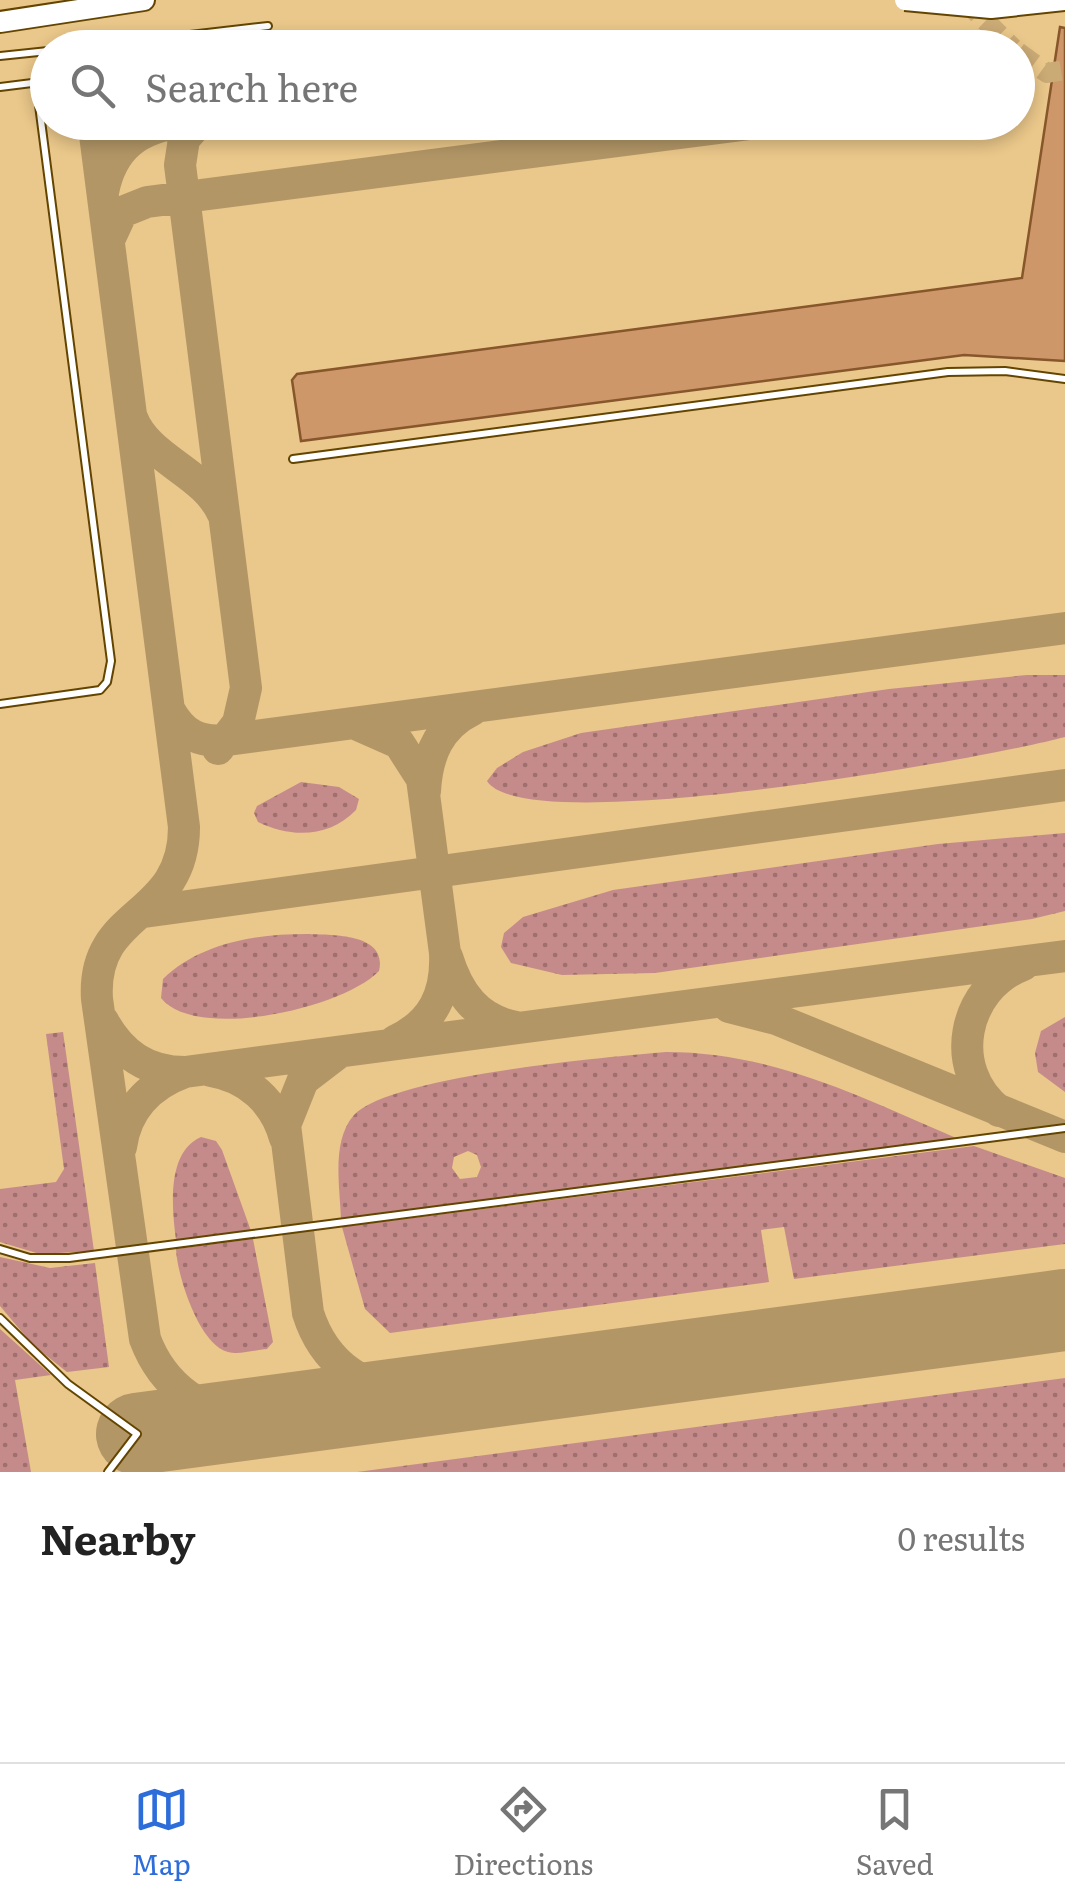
<!DOCTYPE html>
<html lang="en">
<head>
<meta charset="utf-8">
<style>
	body { margin:0; font-family:Literata,serif; background:#f2f2f2; color:#222 }
	.list { margin:0; padding:0; list-style:none }
	h2 { display:flex; justify-content:space-between; align-items:center; height:130px; margin:0; padding:0 40px; font-size:42px }
	h2 small { font-size:32px; font-weight:400; color:#767676 }
	.icon { flex:none; width:55px; height:55px; fill:none; stroke:currentColor; stroke-width:2; stroke-linecap:round; stroke-linejoin:round }
	.map { position:relative; flex:none; width:1065px; height:1472px; overflow:hidden }
	.search { position:absolute; background:#fff; box-shadow:0 5px 15px #0003; left:30px; right:30px; top:30px; height:110px; display:flex; align-items:center; gap:25px; box-sizing:border-box; padding:0 35px; border-radius:55px; color:#767676; font-size:38px }
	.sheet { height:290px; background:#fff }
	nav { display:flex; justify-content:space-around; align-items:center; box-sizing:border-box; height:140px; border-top:2px solid #e0e0e0; background:#fff; font-size:28px; color:#767676 }
	nav a { display:grid; justify-items:center; gap:5px }
	nav .on { color:#2c6dda }
	.map>svg:first-child { display:block }
</style>
</head>
<body>
<div class="map">
<svg width="1065" height="1472" viewBox="0 0 1065 1472">
	<defs>
		<pattern id="grass-dots" width="8" height="8" patternUnits="userSpaceOnUse" patternTransform="scale(2.5)"><rect width="8" height="8" fill="#c58b8a"/><path d="M2 2h.1M6 6h.1" fill="none" stroke="#9f706e" stroke-width="1.8" stroke-linecap="round"/></pattern>
	</defs>
	<rect width="100%" height="100%" fill="#eac78a"/>
	<!-- grass -->
	<path fill="url(#grass-dots)" fill-rule="evenodd" d="M1027,675H1065V737C988,758 525,841 487,781L497,768L523,752L581,733L889,689Z
		M301,782L339,787L359,799L356,810C329,838 291,838 258,822L254,813L257,806Z
		M1065,833V911L1032,919L655,973L562,975L511,963L501,947L504,933L523,917L613,890L938,844Z
		M307,934C332,935 388,933 379,971C344,1008 196,1042 161,998L163,979C200,943 256,934 307,934Z
		M1065,1017V1092L1038,1072L1035,1053L1041,1031Z
		M63,1032L94,1251L40,1254L0,1242V1189L56,1182L64,1169L46,1034Z
		M666,1052C773,1052 860,1097 956,1138L341,1219C340,1187 331,1141 354,1115C390,1076 607,1057 666,1052ZM468,1151L477,1155L481,1167L477,1177L460,1179L452,1168L454,1157Z
		M201,1137L216,1141L222,1150L251,1231L176,1240C172,1209 166,1152 201,1137Z
		M974,1146L1065,1178V1244L794,1279L784,1227L761,1230L769,1282L390,1333L365,1309L342,1227Z
		M253,1239L273,1342L267,1349C255,1350 239,1355 228,1352C199,1345 177,1275 176,1249Z
		M0,1257L50,1268L95,1263L109,1367L67,1372L33,1345L0,1306Z
		M0,1329L51,1375L15,1380L31,1472H0Z
		M1065,1378V1472H357Z"/>
	<g fill="none" stroke-linecap="round" stroke-linejoin="round">
		<!-- taxiway -->
		<path stroke="#b29666" stroke-width="32" d="M199,122L184,139L180,165L246,688L238,723L218,749
			M95,135L184,827C184,921 91,907 97,999L145,1339C163,1387 203,1415 253,1418
			M103,192C112,147 138,128 182,122
			M109,240L122,212L147,202L764,122
			M132,418C148,460 205,472 223,514
			M170,711C183,734 199,743 226,740L1065,628
			M356,724L399,743L422,779L445,953C447,994 433,1023 395,1041
			M425,791C427,755 439,726 472,710
			M144,912L1065,785
			M447,957C458,993 477,1020 516,1027
			M729,1007L776,1019L1065,1137
			M103,1021C121,1054 147,1072 185,1072L1065,956
			M337,1054L303,1080L285,1125L308,1313C325,1367 366,1390 419,1397
			M211,1071C248,1077 275,1102 285,1138
			M999,1111C946,1069 963,988 1023,965
			M121,1147C126,1109 149,1085 185,1072"/>
		<!-- runway -->
		<path stroke="#b29666" stroke-width="82" d="M137,1434L1065,1310"/>
	</g>
	<!-- building -->
	<path fill="#ce976a" stroke="#87562b" stroke-width="2.5" d="M1060,27L1065,28V361L964,355L301,441L292,380L297,374L1022,278Z"/>
	<g fill="none" stroke-linecap="round" stroke-linejoin="round">
		<!-- highway-tunnel -->
		<path stroke="#caaa75" stroke-width="20" stroke-dasharray="20 10" stroke-linecap="butt" d="M964,0L1013,48
			M1018,52L1047,73L1065,70"/>
		<!-- lane casing -->
		<g stroke="#644500" stroke-width="10">
			<path id="lane" d="M78,48L268,26
				M0,56L48,51
				M0,87L48,81
				M293,459L948,372L1005,371L1065,379
				M0,704L100,690L107,682L111,661L36,82
				M0,1249L30,1258H69L1065,1128
				M0,1318L68,1384L137,1434L108,1472"/>
		</g>
		<!-- highway casing -->
		<g stroke="#644500" stroke-width="24">
			<path id="highway" d="M0,22L144,0"/>
		</g>
		<!-- lane -->
		<use href="#lane" stroke="#fff" stroke-width="6"/>
		<!-- highway -->
		<use href="#highway" stroke="#fff" stroke-width="20"/>
		<!-- highway-bridge casing -->
		<g stroke="#644500" stroke-width="24" stroke-linecap="butt">
			<path id="highway-bridge" d="M905,0L991,8L1065,0"/>
		</g>
		<!-- highway-bridge -->
		<use href="#highway-bridge" stroke="#fff" stroke-width="20"/>
	</g>
</svg>
<div class="search"><svg class="icon" aria-label="search" viewBox="0 0 24 24"><circle cx="10" cy="10" r="6"/><path d="M15 15l6 6"/></svg>Search here</div>
</div>
<section class="sheet">
<h2>Nearby<small>0 results</small></h2>
<ul class="list">
</ul>
</section>
<nav>
<a class="on"><svg class="icon" aria-label="map" viewBox="0 0 24 24"><path d="M3 6l6-2 6 2 6-2v14l-6 2-6-2-6 2zM9 4v14M15 6v14"/></svg>Map</a>
<a><svg class="icon" aria-label="directions" viewBox="0 0 24 24"><path d="M12 3l9 9-9 9-9-9zM9 14v-3h6M13 9l2 2-2 2"/></svg>Directions</a>
<a><svg class="icon" aria-label="saved" viewBox="0 0 24 24"><path d="M7 4h10v16l-5-4-5 4z"/></svg>Saved</a>
</nav>
</body>
</html>
